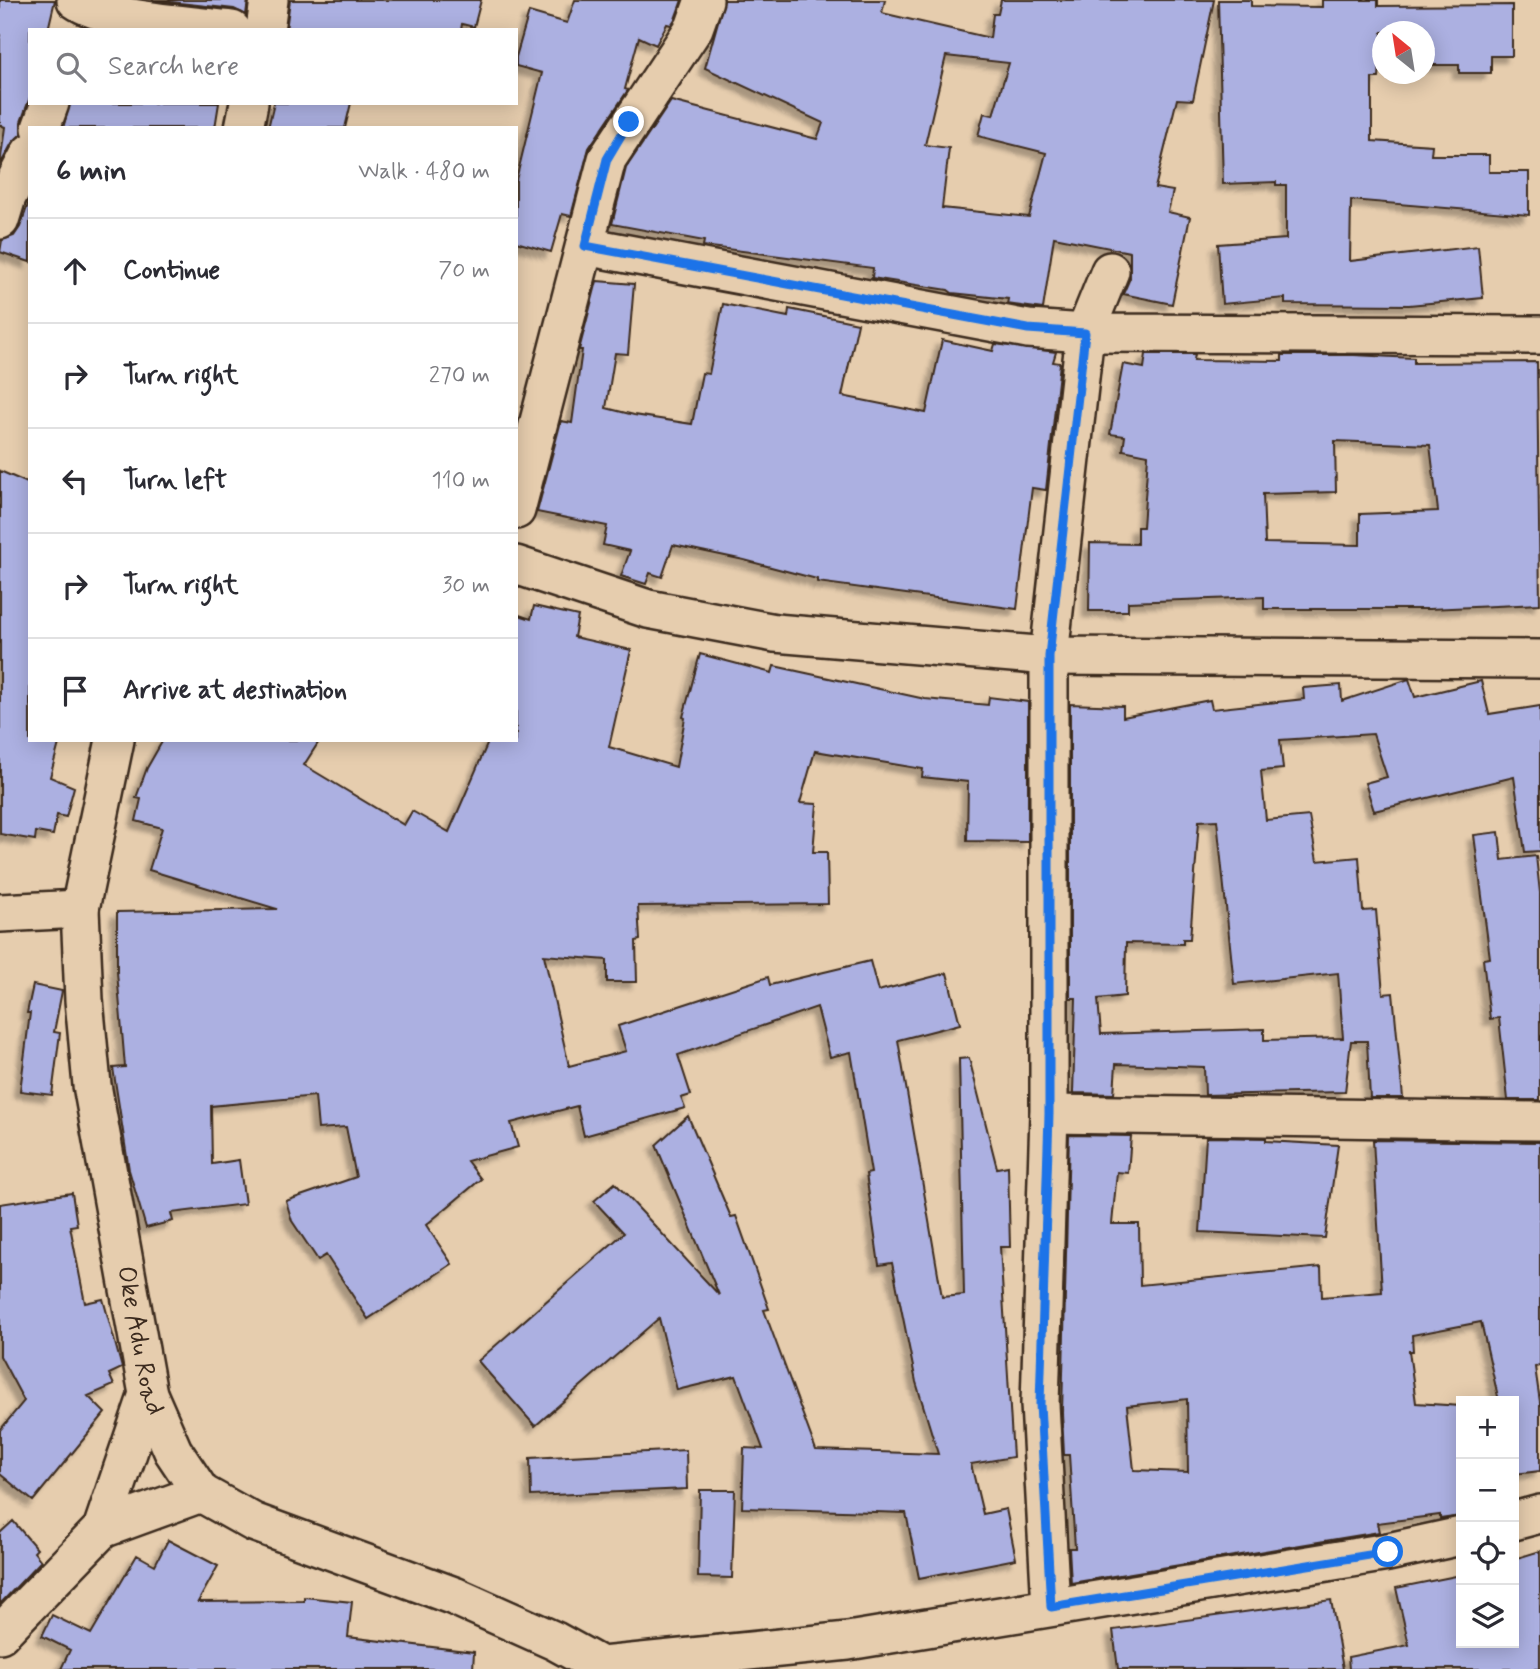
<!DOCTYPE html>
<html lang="en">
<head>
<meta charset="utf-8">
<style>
	body { margin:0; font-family:Mynerve,sans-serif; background:#f2f2f3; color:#2b2b33 }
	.controls { position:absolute; right:21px; bottom:21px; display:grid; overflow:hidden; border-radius:0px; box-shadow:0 4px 18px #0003 }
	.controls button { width:63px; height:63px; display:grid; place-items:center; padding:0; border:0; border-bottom:2px solid #e1e1e2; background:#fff; color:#2b2b33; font:35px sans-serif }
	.compass { position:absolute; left:1372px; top:21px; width:63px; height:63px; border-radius:50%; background:#fff; box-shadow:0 4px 18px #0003; rotate:330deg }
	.stop { position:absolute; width:21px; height:21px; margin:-16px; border:5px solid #1a73e8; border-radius:50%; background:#fff }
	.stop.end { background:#1a73e8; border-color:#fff; box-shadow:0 2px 7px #0008 }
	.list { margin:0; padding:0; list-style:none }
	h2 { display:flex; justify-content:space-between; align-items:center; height:91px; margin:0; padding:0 28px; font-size:30px }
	h2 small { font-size:23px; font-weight:400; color:#7c7c81 }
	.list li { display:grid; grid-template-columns:46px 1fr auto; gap:21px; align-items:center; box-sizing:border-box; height:105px; padding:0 28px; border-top:2px solid #e1e1e2 }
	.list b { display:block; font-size:26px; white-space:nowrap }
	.list em { font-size:23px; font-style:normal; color:#7c7c81 }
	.icon { flex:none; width:38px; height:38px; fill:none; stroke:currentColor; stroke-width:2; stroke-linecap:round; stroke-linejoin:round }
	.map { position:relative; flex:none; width:1540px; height:1669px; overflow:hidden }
	.search { position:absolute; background:#fff; box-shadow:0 4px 18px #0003; left:28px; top:28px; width:490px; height:77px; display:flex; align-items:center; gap:18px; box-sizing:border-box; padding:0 24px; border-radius:0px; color:#7c7c81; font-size:26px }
	.panel { position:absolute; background:#fff; box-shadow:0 4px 18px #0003; left:28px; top:126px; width:490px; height:616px; border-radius:0px }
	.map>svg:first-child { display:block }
</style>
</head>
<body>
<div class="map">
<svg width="1540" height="1669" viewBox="0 0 1540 1669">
	<defs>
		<filter id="shadow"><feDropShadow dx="-6" dy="6" stdDeviation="2" flood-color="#0004"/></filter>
	</defs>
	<rect width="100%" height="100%" fill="#e6cdae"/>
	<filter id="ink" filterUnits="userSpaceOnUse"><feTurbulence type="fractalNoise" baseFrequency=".0143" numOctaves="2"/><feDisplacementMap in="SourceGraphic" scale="14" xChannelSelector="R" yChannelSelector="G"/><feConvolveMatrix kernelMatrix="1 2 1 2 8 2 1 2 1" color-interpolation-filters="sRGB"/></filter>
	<g filter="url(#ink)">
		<!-- building -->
		<path fill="#acb0e1" stroke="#3b2a1e" stroke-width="2" fill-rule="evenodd" filter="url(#shadow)" d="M0,0H55L48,30H30V97L21,122V134L12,143L0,165L5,127L0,125Z
			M152,0H248L246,15L234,9Z
			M290,0H481L474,27L462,24L461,30H286Z
			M575,0H682L675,19L671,25L667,24L656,45L639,37L625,89L628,90L589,148L571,216L562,214L551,252L516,242V180L542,73L516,66V57L529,12L567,23Z
			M724,0H885L882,13L990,38L993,14H998L1001,0H1214L1193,100L1177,99L1155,188L1173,191L1168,212L1190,217L1172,304L1123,294L1130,278V252L1054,237L1043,309L1007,304L1008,299L952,293L948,290L872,278L873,268L703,246L704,241L612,224L626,168L671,101L817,139L823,123L705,68ZM946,56L1009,63L993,115L984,113L978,136L1046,153L1029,217L942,208L949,148L925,145Z
			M1218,0H1251V6L1322,7V0H1378V6L1512,5V56H1491V73H1459V65H1424V32H1382L1379,78H1372V141L1432,145L1431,155H1489V172H1529V215L1351,200L1350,261L1478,246L1483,298L1409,305L1285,304V298L1222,304L1218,244L1286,239V185H1276V182L1223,184Z
			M70,103H219L215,128H63Z
			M274,103H351L345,128H268Z
			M30,199V262L0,252L2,240L14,236L20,227Z
			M597,281L634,284L628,354L615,353L606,408L634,415L692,424L702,373L709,374L723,304L788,317L789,309L858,323L842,396L926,413L942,340L993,351L995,344L1056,352L1053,362L1060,363L1046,490L1032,488L1017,609L817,582V579L744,560L673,545L662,577L650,573L646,584L621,576L630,551L603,545L607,526L537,512L561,421L572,423L582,350H579Z
			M1146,354H1195L1194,360L1282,361V355H1354L1414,358V363L1537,362L1540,604L1429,609H1264V597L1128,602V611H1089L1090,543L1137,544V527H1143L1148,455L1123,450L1125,436L1110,434L1123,364L1144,368ZM1335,441L1430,445L1438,511L1360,514V545L1265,543L1263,494L1336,492Z
			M0,471L30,484V740H60L50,777L74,787L66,817L57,815L53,835L36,832L35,840L0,834Z
			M534,606L578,616L574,637L631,650L609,747L676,767L685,718L683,717L700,654L772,673L774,666L925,699L988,705L989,697L1028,702V842L967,841L968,782L922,777L923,769L815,751L800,803L817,804L813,852H827L828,904L638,906L640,940L636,941L637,982H607V960L544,955L569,1066L626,1051L618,1026L768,977L770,985L870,961L878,991L947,973L960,1024L898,1040L942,1297L964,1295L959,1059L969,1058L997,1168L1008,1166L1010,1247H1000L1013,1457L971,1464L983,1514L1006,1509L1016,1559L919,1578L906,1513L742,1508L744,1448L763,1449L736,1376L677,1390L659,1318L535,1426L478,1361L624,1233L594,1201L615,1183L719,1295L656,1145L688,1116L731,1217L736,1216L769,1309L764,1310L816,1450L938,1454L916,1382L892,1263L879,1265L866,1174L871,1173L851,1052L830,1057L817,1007L678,1055L691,1095L681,1098L685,1108L584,1136L577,1106L511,1123L518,1147L467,1161L481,1179L426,1225L452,1264L368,1319L326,1255L318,1260L292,1221L286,1201L356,1177L346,1127L318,1129L315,1096L211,1106L212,1164L239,1160L245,1204L171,1213L173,1221L146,1228L129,1170L113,1068L125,1067L117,972V912L277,909L149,870L162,828L136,821L141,799L136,798L147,768L163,740H320L304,765L404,825L412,811L449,832L489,740H516V614L531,619Z
			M1409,679L1415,697L1481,681L1489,714L1540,706V851L1525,852L1514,777L1374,811L1365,783L1387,777L1373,734L1280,740L1283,769L1261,771L1266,820L1309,816L1317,861L1359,857L1363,911L1376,910L1383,994L1393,993L1403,1098H1370L1367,1041H1351L1345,1092L1205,1095L1204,1067L1116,1064L1114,1094L1073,1093L1076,998H1070V704L1123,706V717L1210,700L1212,709L1304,699L1303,688L1341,685L1342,701ZM1217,820L1234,984L1338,973L1343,1038L1264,1040V1029L1101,1034L1098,999L1125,996L1126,943L1183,944V939H1190L1199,821Z
			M1499,832L1502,860L1536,856L1540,893V1100H1508L1499,1018L1490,1019L1483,959L1490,958L1474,835Z
			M33,985L62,991L54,1032L60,1033L52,1095L20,1091L30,1013H27Z
			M1069,1135L1131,1136L1128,1173L1117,1172L1112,1224H1139L1140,1285L1321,1267L1322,1297L1382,1292L1373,1140L1540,1142V1366L1535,1367L1540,1402V1471L1514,1474V1401H1499L1481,1322L1412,1335L1413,1351H1409L1416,1403L1461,1406V1516L1440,1519V1515L1377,1523L1379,1532L1071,1583L1069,1548H1075L1069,1455H1064L1062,1413ZM1187,1399L1188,1472L1134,1470L1127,1406Z
			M1206,1137L1266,1138V1141L1338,1145L1325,1238L1200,1232Z
			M72,1193L77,1225L70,1226L85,1303L103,1299L122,1368L109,1374L114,1385L88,1396L105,1413L33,1501L0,1474V1430L24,1401L0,1356V1204Z
			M686,1450L687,1489L531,1496L530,1458Z
			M700,1490H735L732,1578L698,1577Z
			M13,1521L37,1549L34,1552L41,1561L0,1604V1533Z
			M168,1540L218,1566L198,1602L304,1601V1597L352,1602L348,1637L474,1652L473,1669H61L70,1650L42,1636L52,1615L91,1634L137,1555L155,1565Z
			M1540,1551V1669H1349L1348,1657L1409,1645L1396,1588L1461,1575V1643H1514V1559Z
			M1331,1600L1343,1669H1118L1113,1630Z"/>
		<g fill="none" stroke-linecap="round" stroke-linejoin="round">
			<!-- minor casing -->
			<g stroke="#3b2a1e" stroke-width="42">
				<g id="minor">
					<path d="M76,0C105,21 194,25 232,30"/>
					<path d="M265,30L269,0"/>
					<path d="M41,128L50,103"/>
					<path d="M244,128L249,103"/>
					<path d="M0,220L7,197L30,153"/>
					<path d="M585,246L1028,329L1085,333L1540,335"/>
					<path d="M516,510L607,159L694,28L704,0"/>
					<path d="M516,565L648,609L775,633L1049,656L1540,659"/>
					<path id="s1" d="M115,740L80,909L84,1000L92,1085L148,1394L173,1451L201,1493L253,1522L454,1596L555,1641L606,1669"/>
					<path d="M0,913L80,909"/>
					<path d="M1049,1114L1540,1121"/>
					<path d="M1514,1521L1540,1514"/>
					<path d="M102,1529L201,1493"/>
					<path d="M1051,1607L1040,1404L1049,1114V656L1085,333L1110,271"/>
					<path d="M0,1634L102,1529L148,1394"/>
					<path d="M602,1666L848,1641L1388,1552L1461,1536"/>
				</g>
			</g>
			<!-- minor -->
			<use href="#minor" stroke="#e6cdae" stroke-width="37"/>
		</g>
	</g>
	<g fill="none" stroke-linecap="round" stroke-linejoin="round" filter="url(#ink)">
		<!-- route -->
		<path stroke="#1a73e8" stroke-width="9" d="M629,122L607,159L585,246L1028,329L1085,333L1049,656V1114L1040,1404L1051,1607L1388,1552"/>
	</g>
	<g text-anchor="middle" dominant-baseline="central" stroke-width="6" stroke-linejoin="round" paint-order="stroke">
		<!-- street labels -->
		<g font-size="26" fill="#3b2a1e" stroke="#e6cdae">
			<text stroke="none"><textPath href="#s1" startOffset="609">Oke Adu Road</textPath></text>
		</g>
	</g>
</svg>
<div class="controls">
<button>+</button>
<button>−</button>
<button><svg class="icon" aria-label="locate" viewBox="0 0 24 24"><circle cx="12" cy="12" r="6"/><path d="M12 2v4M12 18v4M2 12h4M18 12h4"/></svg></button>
<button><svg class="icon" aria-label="layers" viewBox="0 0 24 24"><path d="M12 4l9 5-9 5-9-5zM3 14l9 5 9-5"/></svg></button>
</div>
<svg class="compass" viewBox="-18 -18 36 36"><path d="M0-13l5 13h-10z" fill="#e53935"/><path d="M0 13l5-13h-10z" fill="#7c7c81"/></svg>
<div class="stop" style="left:1388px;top:1552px"></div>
<div class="stop end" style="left:629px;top:122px"></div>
<div class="search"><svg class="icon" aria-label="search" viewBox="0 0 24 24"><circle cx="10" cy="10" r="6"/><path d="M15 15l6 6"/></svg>Search here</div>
<section class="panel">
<h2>6 min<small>Walk · 480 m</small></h2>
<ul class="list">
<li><svg class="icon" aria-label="ahead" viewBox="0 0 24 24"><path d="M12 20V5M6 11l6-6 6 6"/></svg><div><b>Continue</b></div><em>70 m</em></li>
<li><svg class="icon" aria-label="right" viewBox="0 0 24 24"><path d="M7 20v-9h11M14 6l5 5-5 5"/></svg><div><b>Turn right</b></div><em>270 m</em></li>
<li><svg class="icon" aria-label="left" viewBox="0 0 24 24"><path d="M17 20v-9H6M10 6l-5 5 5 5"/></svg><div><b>Turn left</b></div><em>110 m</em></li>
<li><svg class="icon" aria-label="right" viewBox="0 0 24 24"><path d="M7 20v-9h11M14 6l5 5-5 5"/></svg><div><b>Turn right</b></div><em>30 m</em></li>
<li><svg class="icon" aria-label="arrive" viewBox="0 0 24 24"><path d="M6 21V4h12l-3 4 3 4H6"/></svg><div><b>Arrive at destination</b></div></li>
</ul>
</section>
</div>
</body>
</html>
